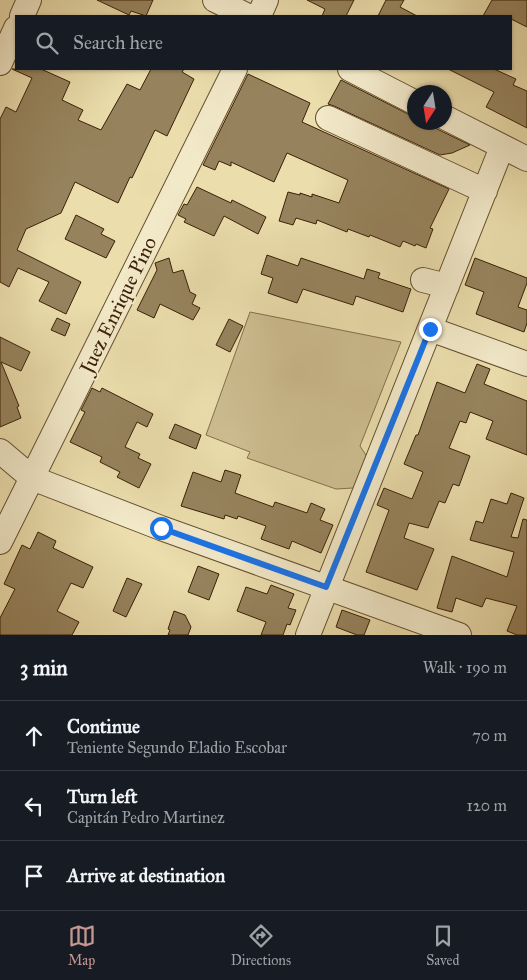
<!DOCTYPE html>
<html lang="en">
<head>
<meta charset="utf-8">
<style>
	body { margin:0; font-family:"IM FELL Great Primer",serif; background:#242831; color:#f1f3f6 }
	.compass { position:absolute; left:407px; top:85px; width:45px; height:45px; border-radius:50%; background:#171b24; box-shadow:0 1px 4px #0004; rotate:192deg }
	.stop { position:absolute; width:15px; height:15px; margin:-11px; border:4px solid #1a73e8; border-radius:50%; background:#fff }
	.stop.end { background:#1a73e8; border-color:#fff; box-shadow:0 1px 5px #0008 }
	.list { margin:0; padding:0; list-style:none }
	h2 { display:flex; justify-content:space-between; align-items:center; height:65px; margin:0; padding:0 20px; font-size:21px }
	h2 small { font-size:16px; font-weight:400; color:#9ea1a6 }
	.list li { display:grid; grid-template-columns:32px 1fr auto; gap:15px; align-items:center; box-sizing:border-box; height:70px; padding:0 20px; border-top:1px solid #363941 }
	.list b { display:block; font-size:19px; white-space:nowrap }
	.list p { margin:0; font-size:16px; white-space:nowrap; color:#9ea1a6 }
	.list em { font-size:16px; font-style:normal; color:#9ea1a6 }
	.icon { flex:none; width:28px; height:28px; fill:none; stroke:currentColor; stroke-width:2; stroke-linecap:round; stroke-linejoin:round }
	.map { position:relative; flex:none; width:527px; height:635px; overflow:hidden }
	.search { position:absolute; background:#171b24; box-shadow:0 1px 4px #0004; left:15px; right:15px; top:15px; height:55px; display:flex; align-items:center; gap:12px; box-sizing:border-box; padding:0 18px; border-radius:0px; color:#9ea1a6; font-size:19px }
	.sheet { height:275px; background:#171b24 }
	nav { display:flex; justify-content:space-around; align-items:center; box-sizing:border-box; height:70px; border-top:1px solid #363941; background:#171b24; font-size:14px; color:#9ea1a6 }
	nav a { display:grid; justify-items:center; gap:2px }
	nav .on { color:#c59692 }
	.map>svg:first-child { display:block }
</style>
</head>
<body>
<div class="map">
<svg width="527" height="635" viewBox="0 0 527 635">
	<rect width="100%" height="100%" fill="#ebddac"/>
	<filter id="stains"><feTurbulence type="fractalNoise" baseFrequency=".004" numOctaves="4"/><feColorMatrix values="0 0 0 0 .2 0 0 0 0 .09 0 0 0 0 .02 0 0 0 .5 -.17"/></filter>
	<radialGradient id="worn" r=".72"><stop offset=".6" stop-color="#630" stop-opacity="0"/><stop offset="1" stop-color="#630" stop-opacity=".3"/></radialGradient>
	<!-- green -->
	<path fill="#cdbd90" stroke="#846f4c" d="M250,312L401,342L360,446L371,463L361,485L353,488L336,489L247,458L250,452L206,435Z"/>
	<!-- building -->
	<path fill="#96835d" stroke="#3a2107" d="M97,0H153L146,16L131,11L129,15Z
		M307,0H354L346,16H322L325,9Z
		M386,0H404L400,7L417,16H378Z
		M492,0H527V27L511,19V16H483Z
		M12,69H41L70,82L62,100L83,110L78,120L101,130L127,84L140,90L151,69H184L182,72L194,79L167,136L155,130L132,178L130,177L118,203L75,182L61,213L26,229L17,250L81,282L66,314L39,301L49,282L18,268L9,287L0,282V119L6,107L16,112L32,78Z
		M448,69H494L516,79L513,85L527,91V128L486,107L494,92Z
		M248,74L310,103L302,122L449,189L430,228L433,229L426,248L416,244L415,246L403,241L400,247L370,235L369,237L348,229L347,232L317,220L316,224L296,218L293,225L279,221L288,192L300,195V193L312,197V194L339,203L348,180L287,153L274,182L231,162V166L219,161L215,170L203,165Z
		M341,80L408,114L414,116V122H430L437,129L470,145L452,153L440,155L334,106L328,104Z
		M197,187L231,203L232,200L266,217L258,234L224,216L214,236L184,222L186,219L178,215L184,204L187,205Z
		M76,215L104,229L101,234L115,241L106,258L65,239Z
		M267,255L298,266L301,258L364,279L367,269L380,273L378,278L411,289L403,312L356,296L353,305L303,289L297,303L268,293L273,278L261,274Z
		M169,258L173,273L183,270L190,292L196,295L192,304L200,308L193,320L160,304L154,318L137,310L157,270L155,263Z
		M475,258L527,278V283L518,307L527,310V323L524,332L476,314L484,292L465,285Z
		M57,318L70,324L65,336L51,330Z
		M229,319L243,326L230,352L216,345Z
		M0,337L30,352L21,371L1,362L19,406L17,407L21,418L0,427Z
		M477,364L490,369L484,384L527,401V455L486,439L493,421L470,412L466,423L460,421L449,448L470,456L459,486L453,484L445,503L439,501L428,528L409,523L404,538L434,549L417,590L366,572L389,510L377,505L384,488L412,499L423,472L404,464L416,435H418L437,382L465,393Z
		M92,388L100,392L102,388L153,414L147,427L137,422L125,447L140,454L138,458L151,464L139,488L117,477L120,472L100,462L102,457L70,442L85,412L81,410Z
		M175,424L201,435L196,449L169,438Z
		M225,470L241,475L235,493L273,507L275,502L307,513L311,503L325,509L320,520L333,525L321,553L292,541L289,549L261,539L266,526L238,516L237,519L225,515L224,519L181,506L193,472L221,482Z
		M511,493L524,498L511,537L518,538L523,519L527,520V635H517L507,631L517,606L486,598L482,607L456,598L452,612L437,608L452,556L507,577L514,552L470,540L476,521L483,523L491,499L507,504Z
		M38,532L56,541L53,548L93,567L83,588L71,583L57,611L79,622L72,635H0V618L15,589L4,584L22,545L30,549Z
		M198,566L219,574L209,600L188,592Z
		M127,578L142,584L126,617L113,611Z
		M271,585L294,594L288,608L296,610L290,625L287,624L283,635H261L266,622L237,611L246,587L267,594Z
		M342,610L370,620L364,635H357L336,627Z
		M174,611L185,615L191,627L188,635H168L170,630L168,629Z"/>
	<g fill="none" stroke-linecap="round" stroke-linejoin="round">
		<!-- minor casing -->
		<g stroke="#665030" stroke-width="26">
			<path id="minor" d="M215,0L248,16
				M22,16L29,0
				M259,16L266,0
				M0,63L16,28
				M350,69L414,102
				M444,117L527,159
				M328,118L485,191
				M423,280L447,286
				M430,329L527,364
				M0,451L32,478L161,528L459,635
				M0,542L235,69
				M308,635L502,147"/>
		</g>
		<!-- minor -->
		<use href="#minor" stroke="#f2e9c9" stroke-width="24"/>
	</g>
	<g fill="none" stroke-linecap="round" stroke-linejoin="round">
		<!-- route -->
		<path stroke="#1a73e8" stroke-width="6" d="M161,528L326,587L430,329"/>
	</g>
	<g text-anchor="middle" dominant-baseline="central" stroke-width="4" stroke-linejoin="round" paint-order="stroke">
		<!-- street labels -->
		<g font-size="20" fill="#3a2107" stroke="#f2e9c9">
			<text transform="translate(118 305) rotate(-64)">Juez Enrique Pino</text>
		</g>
	</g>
	<rect width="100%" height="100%" filter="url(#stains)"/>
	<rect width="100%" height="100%" fill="url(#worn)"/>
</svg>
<svg class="compass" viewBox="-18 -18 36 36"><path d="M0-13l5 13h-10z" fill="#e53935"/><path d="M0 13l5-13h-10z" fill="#9ea1a6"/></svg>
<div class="stop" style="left:161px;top:528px"></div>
<div class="stop end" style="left:430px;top:329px"></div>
<div class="search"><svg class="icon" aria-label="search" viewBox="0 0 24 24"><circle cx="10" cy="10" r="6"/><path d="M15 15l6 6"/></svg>Search here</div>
</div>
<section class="sheet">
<h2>3 min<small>Walk · 190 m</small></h2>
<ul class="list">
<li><svg class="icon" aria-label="ahead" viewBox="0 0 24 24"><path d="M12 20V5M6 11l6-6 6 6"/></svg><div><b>Continue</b><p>Teniente Segundo Eladio Escobar</p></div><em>70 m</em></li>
<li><svg class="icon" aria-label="left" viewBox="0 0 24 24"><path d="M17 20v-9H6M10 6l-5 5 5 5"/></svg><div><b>Turn left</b><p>Capitán Pedro Martinez</p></div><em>120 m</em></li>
<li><svg class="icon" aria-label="arrive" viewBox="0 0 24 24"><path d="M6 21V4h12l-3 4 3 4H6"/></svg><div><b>Arrive at destination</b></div></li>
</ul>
</section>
<nav>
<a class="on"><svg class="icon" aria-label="map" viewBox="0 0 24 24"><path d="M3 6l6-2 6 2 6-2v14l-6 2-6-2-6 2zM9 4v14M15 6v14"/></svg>Map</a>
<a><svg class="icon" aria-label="directions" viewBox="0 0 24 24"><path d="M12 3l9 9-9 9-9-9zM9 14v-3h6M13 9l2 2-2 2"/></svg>Directions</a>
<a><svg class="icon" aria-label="saved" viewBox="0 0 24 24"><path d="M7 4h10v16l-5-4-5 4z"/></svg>Saved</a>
</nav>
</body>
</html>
